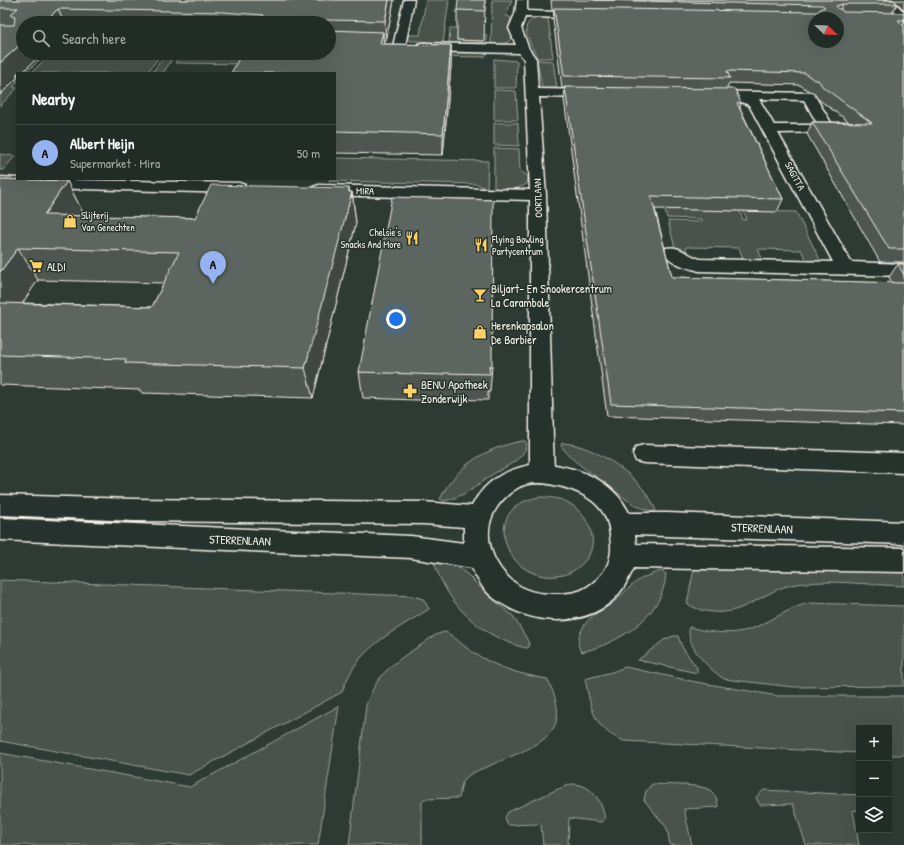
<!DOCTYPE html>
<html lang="en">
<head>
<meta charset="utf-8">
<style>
	body { margin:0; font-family:"Patrick Hand",sans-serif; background:#2a342f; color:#f1f3f6 }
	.controls { position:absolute; right:12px; bottom:12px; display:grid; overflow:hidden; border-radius:0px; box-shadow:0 4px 16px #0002 }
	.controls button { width:36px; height:36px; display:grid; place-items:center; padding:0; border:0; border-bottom:1px solid #3f4844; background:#222c27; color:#f1f3f6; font:20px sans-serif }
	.compass { position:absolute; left:808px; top:12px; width:36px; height:36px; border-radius:50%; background:#222c27; box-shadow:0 4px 16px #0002; rotate:113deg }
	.you { position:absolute; left:396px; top:319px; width:14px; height:14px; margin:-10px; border:3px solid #fff; border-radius:50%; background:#1a73e8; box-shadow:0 0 0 6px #1a73e833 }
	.badge { display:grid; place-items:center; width:26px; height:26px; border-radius:50%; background:#95b2f1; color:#111; font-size:13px; font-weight:700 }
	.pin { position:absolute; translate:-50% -33px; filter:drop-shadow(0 1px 2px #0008) }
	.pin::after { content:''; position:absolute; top:21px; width:14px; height:12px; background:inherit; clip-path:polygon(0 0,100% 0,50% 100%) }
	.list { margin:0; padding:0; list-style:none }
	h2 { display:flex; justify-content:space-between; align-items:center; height:52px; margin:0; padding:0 16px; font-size:17px }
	h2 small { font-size:13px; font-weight:400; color:#a2a7a7 }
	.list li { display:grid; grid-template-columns:26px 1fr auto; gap:12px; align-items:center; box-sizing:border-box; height:56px; padding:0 16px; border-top:1px solid #3f4844 }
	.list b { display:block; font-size:15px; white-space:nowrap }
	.list p { margin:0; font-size:13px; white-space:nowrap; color:#a2a7a7 }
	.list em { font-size:13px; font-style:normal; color:#a2a7a7 }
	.icon { flex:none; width:22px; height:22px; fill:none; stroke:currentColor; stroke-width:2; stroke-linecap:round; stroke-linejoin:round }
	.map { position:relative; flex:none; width:904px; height:845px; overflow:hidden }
	.search { position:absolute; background:#222c27; box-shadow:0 4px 16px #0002; left:16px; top:16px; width:320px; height:44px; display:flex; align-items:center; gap:10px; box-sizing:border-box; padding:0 14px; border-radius:22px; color:#a2a7a7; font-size:15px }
	.panel { position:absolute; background:#222c27; box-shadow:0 4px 16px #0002; left:16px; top:72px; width:320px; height:108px; border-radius:0px }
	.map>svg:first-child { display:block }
</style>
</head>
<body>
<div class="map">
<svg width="904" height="845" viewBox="0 0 904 845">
	<rect width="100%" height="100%" fill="#2e3b34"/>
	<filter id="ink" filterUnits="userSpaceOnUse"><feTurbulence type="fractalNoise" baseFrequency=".025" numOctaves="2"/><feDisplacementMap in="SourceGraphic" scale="8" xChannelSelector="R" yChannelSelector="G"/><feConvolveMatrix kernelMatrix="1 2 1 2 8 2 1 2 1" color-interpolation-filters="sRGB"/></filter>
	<g filter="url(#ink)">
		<!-- green -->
		<path fill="#48524c" stroke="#9ea29a" d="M426,0H449L443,43C437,43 415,40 411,41L407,38L408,35H420Z
			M492,0H512L506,15L511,18L509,26L512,38C507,45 499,45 491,46Z
			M539,18H548L553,58H537C531,42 515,22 539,18Z
			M450,28H458L457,40L484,41V35H487V41H484V43H449Z
			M0,43L23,53H46L26,73H17V82L13,87L17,88L0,106Z
			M386,50L485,51V57L385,55Z
			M51,53H162L147,73H31Z
			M166,53H176L163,73H152Z
			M181,54L249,55L245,64L175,63Z
			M494,59L517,61L516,88H494Z
			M537,60L553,61L557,88H542Z
			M494,90L516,91L518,120H494Z
			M494,123H518L519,146L494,145Z
			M494,148L519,149L520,171L528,176L527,184L515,189H494Z
			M0,154L15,156L3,170H0Z
			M336,158L488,161L487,189L477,184L329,181L330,179H335Z
			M667,209L740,211L743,220L747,219L743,211L796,212L821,262H808L801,250L758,249L763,261H744L739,248L686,247L687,254L676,252L668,221L701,222V219L667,218L665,211Z
			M522,441H525L527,444C523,461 506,466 493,474C475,486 466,496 444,501L440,499C456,466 485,448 522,441Z
			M562,443C595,444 646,480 656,511L654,512C632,507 621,495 604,482C588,471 573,462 561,446Z
			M540,497C550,497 558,498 567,502C588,513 603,543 583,563C578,568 571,573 563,575C506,588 476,506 540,497Z
			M434,561L455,565L468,575L490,597L513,616L528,641L529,646L528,648C522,648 516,645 510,643C474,630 444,598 434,561Z
			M803,568L904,570V586C869,585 831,579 796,584C760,590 743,621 701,610C696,608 691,607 687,603L694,569Z
			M661,571L666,574C663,617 619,643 582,652L580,650C574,639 585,621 594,615C599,611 605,609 610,605C631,588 633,579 661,571Z
			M0,580L413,596L423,599L429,609C406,624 377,638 360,659C352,668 346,681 342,692L189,775L0,741Z
			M810,603L904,606V686L793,687L724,679C712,671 695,655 690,640C689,636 689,631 689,627C711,633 735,636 756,627C775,619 790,607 810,603Z
			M446,632C455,637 462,645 471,651C495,667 518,674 547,679C579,739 531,746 487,767C481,769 473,772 468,776C460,782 461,790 459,798L424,799L422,801V845H349L366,706C376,674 394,662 421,645C429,639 436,633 446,632Z
			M673,636H678L682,647L697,668V673L638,660L664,640Z
			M625,667L696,682L778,696H904V755H889V728H859V753L624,741C593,729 591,708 585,679L612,672Z
			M339,706L318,845H0V753L190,787Z
			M572,784C592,784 602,801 605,819L601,822L569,818L568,845H543L541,825L538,824L509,825L507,823L505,818L508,812L558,789Z
			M652,784C665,785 694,784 705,788C713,790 718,798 718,807L684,809L692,845H670L667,828L644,800L646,791Z
			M764,790L859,795V811L854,810L853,811L859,845H806L793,804L760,805L757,800L756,797Z"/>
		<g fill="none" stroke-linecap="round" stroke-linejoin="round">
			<!-- street casing -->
			<g stroke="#f4f1e8" stroke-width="3">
				<path id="street" d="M404,0H414L405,46L403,49H395L393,46Z
					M517,0H527V11L588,13L590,15L584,18L525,17L521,28L529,49L536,59L538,89L594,90L599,91L601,94L599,97L594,98L539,97L546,195L554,473L550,480L542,483L534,480L530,473V200L319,195L313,193L311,190L313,187L319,185L530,190L524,59L519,53L422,51L418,50L416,47L418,44L422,43L516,45L509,28L515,14Z
					M881,0H892L904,12V22L900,21Z
					M708,91L813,93L835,129L833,132L778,133L851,262L904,264V276L699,271C686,267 671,264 663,252L666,248C679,245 687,255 700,259L833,262L749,105L733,99L703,98L701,95L703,92ZM759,99L804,100L818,125H774Z
					M0,177L17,178V179L239,183L245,185L247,188L245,191L239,193L0,187Z
					M644,445L904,453V473L644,463L636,461L633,454L636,447Z"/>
			</g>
			<!-- secondary casing -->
			<g stroke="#f4f1e8" stroke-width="3">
				<path id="secondary" d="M542,463C577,467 613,479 629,513H667L904,522V544L635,535L636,544L904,548V572L634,568C628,580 622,592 612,601C577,631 520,623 488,593C481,586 476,577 472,568L411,558L0,540V518L411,536L464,543V527L424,524L133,521L0,515V495L133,499L424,502L472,506C486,477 512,467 542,463ZM542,483C566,486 598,495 607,521C610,528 610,537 611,545C612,563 603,577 587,587C578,593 566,594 555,594C546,594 534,593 525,589C494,574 476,533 500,503C506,496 515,488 524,485C530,483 536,483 542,483Z"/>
			</g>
			<!-- street -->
			<use href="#street" fill="#26332d" fill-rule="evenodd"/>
			<!-- secondary -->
			<use href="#secondary" fill="#26332d" fill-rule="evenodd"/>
		</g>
		<!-- wall -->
		<path fill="#4f5751" stroke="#f4f1e8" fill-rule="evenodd" d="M0,0H394L386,41H383L384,44L451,45V66L443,155L335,153V73L329,53V23H23L42,53L22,73H17V78L0,95Z
			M485,0L484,41L457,40V10Z
			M551,0H894L897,4L892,13H904V262H880L807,134L812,122H849L818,99L813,92L809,91L800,85L729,83L727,88L741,103L740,108L783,199L777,212L655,209L672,277L892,283L889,277L898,264H904V425L607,416L564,99L565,88H562L553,19L554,10H552Z
			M894,0H904V10Z
			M0,179L67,181L83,213L81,216L195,218L352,192L356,223L313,398L142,393L140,390L0,385ZM38,280L164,283L152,307L22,303Z
			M492,366L490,392H488V400L443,399V401L363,398L359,372Z"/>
		<!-- shaded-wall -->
		<path fill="#404742" stroke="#f4f1e8" d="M389,0H394L386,41L385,21Z
			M843,4L838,14L836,6Z
			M58,9L64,23H43Z
			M383,32L384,52L380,44Z
			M23,42V53H42L22,73H17V78L0,95V63Z
			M451,45V66L443,155V134Z
			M67,181L83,213L62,246L44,215Z
			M349,188L351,198L352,192L356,223L313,398L305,368Z
			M18,248L38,280L2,334L0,331V272Z"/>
		<!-- building -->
		<path fill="#5c655e" stroke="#f4f1e8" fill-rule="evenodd" d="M0,0H389L385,21L326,20L325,21V23H258L263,15L223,12L58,9L43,23H23V42L0,63V25H14L15,16L10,15L18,8H0Z
			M458,0H485V11L457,10Z
			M594,0H894L897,4H843L836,6L838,9H841L843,12L904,13V20H898L904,26V249H889L812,122L872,123L823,87L818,80H814L805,73L727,71L730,78L564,76L554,8L818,12L820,9L825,7L822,5ZM814,18H838V42H814Z
			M329,30L383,32L380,44L451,45L443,134L335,131V73H231L242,53H329Z
			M565,87L735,89L741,103H737L783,199L651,196L672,277L904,283V413L611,404Z
			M0,179L67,181L44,215L150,217L195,218L211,185L349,188V192H352L305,368L125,363L126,359L0,355V303L152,307L179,252L18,248L0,272Z
			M392,197L493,200L492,366H489L490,374L443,373V375L359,372Z
			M898,264H904V275Z"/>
	</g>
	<!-- icons -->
	<defs>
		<g id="shop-bare" transform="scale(1.08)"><path d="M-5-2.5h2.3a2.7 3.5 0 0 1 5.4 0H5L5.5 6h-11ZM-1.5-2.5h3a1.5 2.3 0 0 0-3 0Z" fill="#ffd166" stroke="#26332d" stroke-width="2.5" paint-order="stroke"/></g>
		<g id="restaurant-bare" transform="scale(1.08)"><path d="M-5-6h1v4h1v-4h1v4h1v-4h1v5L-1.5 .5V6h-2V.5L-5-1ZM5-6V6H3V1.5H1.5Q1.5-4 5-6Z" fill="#ffd166" stroke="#26332d" stroke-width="2.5" paint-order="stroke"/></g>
		<g id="supermarket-bare" transform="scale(1.08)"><path d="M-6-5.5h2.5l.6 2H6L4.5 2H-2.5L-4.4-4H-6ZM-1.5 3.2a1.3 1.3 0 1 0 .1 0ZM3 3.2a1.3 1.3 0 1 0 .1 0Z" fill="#ffd166" stroke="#26332d" stroke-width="2.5" paint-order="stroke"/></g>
		<g id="bar-bare" transform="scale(1.08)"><path d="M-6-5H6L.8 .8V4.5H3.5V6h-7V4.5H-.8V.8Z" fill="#ffd166" stroke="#26332d" stroke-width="2.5" paint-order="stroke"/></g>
		<g id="pharmacy-bare" transform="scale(1.08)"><path d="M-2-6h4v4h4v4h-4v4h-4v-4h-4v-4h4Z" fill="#ffd166" stroke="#26332d" stroke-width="2.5" paint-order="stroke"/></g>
	</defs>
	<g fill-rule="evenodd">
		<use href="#shop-bare" x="70" y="221"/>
		<use href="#restaurant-bare" x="412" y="238"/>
		<use href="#restaurant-bare" x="481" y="245"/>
		<use href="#supermarket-bare" x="36" y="266"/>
		<use href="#bar-bare" x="480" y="295"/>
		<use href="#shop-bare" x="480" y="332"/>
		<use href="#pharmacy-bare" x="410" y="391"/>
	</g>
	<g text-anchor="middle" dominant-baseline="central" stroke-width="3" stroke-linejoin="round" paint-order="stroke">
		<!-- far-street labels -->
		<g font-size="10" fill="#f4f1e8" stroke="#26332d">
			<text transform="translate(795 176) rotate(61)">SAGITTA</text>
			<text transform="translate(365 191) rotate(1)">MIRA</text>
			<text transform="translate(538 198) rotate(-92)">OORTLAAN</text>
		</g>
		<!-- far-poi labels -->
		<g font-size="10" fill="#f4f1e8" stroke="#26332d" text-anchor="start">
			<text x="81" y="215">Slijterij<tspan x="81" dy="12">Van Genechten</tspan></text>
			<text x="401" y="232" text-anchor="end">Chelsie's<tspan x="401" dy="12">Snacks And More</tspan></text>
			<text x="492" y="239">Flying Bowling<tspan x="492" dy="12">Partycentrum</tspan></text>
		</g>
		<!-- poi labels -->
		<g font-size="12" fill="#f4f1e8" stroke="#26332d" text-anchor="start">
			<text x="47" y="266">ALDI</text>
			<text x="491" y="288">Biljart- En Snookercentrum<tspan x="491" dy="14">La Carambole</tspan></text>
			<text x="491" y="325">Herenkapsalon<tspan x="491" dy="14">De Barbier</tspan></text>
			<text x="421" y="384">BENU Apotheek<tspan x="421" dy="14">Zonderwijk</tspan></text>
		</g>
		<!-- street labels -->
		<g font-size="12" fill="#f4f1e8" stroke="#26332d">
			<text transform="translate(762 528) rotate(2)">STERRENLAAN</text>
			<text transform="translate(240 540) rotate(2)">STERRENLAAN</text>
		</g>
	</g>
</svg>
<div class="controls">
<button>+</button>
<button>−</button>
<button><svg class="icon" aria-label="layers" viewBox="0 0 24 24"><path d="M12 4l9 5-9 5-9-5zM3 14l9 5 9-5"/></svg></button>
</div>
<svg class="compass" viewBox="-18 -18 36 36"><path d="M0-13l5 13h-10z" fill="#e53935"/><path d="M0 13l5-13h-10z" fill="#a2a7a7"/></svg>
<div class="you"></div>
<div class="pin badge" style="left:213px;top:284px">A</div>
<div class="search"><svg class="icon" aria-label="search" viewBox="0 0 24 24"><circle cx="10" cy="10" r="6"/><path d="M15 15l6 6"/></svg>Search here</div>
<section class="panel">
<h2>Nearby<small></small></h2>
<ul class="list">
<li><span class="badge">A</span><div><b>Albert Heijn</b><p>Supermarket · Mira</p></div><em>50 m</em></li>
</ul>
</section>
</div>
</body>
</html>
